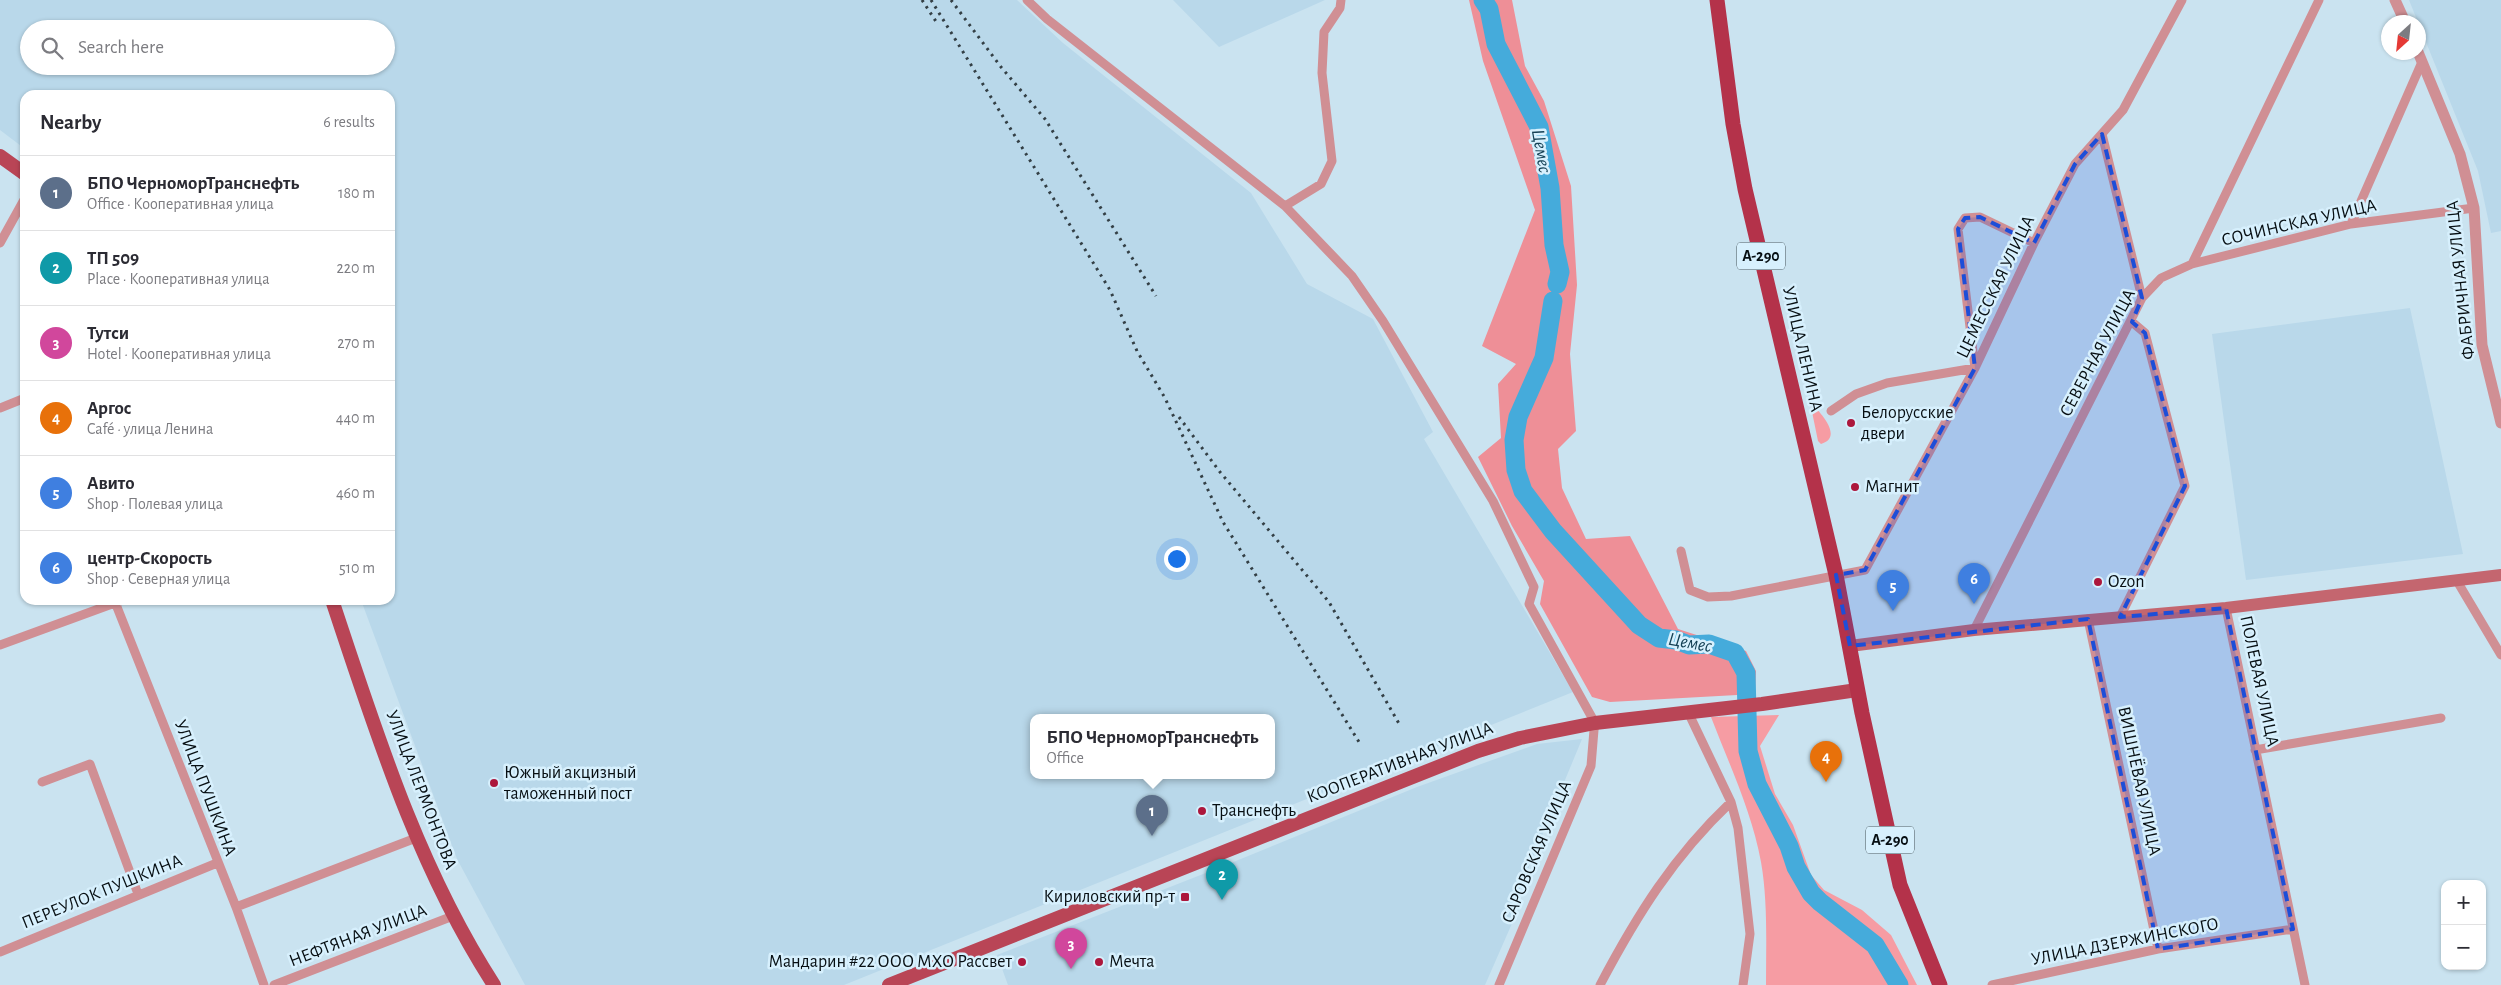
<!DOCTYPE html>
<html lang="en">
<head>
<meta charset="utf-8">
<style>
	body { margin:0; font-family:"Alegreya Sans",sans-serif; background:#f7f7f7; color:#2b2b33 }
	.controls { position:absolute; right:15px; bottom:15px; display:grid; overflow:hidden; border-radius:10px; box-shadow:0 1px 4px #0004 }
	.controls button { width:45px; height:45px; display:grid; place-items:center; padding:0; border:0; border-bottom:1px solid #e1e1e2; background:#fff; color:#2b2b33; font:25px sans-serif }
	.compass { position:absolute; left:2381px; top:15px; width:45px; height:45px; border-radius:50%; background:#fff; box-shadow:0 1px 4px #0004; rotate:207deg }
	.you { position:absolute; left:1176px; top:558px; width:18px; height:18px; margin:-12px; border:4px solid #fff; border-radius:50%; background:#1a73e8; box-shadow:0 0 0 8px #1a73e833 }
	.badge { display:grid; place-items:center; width:32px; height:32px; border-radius:50%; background:#7c3aed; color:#fff; font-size:16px; font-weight:700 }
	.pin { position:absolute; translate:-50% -41px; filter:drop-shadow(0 1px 2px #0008) }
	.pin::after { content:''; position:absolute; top:26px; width:18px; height:15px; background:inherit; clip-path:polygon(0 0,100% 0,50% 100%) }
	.popup { position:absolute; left:1030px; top:714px; width:245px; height:65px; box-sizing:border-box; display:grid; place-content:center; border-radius:10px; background:#fff; filter:drop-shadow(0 1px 4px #0005); font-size:16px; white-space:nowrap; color:#7c7c81 }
	.popup b { font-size:19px; color:#2b2b33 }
	.popup::after { content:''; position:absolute; left:50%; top:100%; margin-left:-10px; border:10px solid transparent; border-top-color:#fff }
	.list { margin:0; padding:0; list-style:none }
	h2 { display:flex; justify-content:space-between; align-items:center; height:65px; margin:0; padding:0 20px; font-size:21px }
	h2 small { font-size:16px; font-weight:400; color:#7c7c81 }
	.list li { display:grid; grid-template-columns:32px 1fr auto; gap:15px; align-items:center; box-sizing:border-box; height:75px; padding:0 20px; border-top:1px solid #e1e1e2 }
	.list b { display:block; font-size:19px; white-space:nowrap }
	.list p { margin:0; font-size:16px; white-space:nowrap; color:#7c7c81 }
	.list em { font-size:16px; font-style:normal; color:#7c7c81 }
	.icon { flex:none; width:28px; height:28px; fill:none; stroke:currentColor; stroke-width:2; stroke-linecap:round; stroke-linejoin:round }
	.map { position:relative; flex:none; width:2501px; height:985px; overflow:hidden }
	.search { position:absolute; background:#fff; box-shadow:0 1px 4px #0004; left:20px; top:20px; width:375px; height:55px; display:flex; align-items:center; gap:12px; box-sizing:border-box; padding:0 18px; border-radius:28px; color:#7c7c81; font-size:19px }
	.panel { position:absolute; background:#fff; box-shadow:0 1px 4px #0004; left:20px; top:90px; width:375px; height:515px; border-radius:15px }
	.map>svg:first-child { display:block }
</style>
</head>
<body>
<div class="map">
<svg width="2501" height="985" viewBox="0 0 2501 985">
	<rect width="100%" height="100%" fill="#cae3f0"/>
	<!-- built -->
	<path fill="#b9d8ea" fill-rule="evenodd" d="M0,0H1017L1063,43L1251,193L1307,284L1373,319L1433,432L1424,439L1573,692L844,985H525L457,859L361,600H390V95H25V149L0,130ZM29,29H386V66H29ZM1271,717V775H1033V717Z
		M1173,0H1325L1219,47Z
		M2409,0H2501V231L2491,233L2478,171Z
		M2410,308L2463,554L2246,580L2212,334Z
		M1582,739L1517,896V912L1485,985H1008L997,955L1226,865L1417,787L1537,744Z"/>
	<!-- green -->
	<path fill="#f69ca3" d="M1810,402C1818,410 1845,437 1821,444L1818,441Z
		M1779,715L1760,746L1775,794L1793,825L1811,875L1824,890L1862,910L1891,935L1917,985H1766C1766,945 1768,902 1761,862C1752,812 1729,764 1711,717Z"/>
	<!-- forest -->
	<path fill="#ee8f97" d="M1469,0H1512L1525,66L1544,101L1571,186L1577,285L1570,354L1576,431L1558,449L1562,488L1586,539L1630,536L1678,629L1746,651L1756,671L1755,694L1610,702L1592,697L1540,604L1544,581L1512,526L1478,457L1501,438L1498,384L1516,364L1482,346L1535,210L1483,61Z"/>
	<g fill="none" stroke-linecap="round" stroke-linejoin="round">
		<!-- river -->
		<path stroke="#45abdb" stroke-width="19" d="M1483,0L1489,9L1496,44L1539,127L1550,188L1554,245L1560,272L1557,284
			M1553,301L1544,358L1518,417L1514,440L1516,470L1523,491L1553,531L1639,625L1659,638L1676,640L1689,645L1709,644L1735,653L1746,673L1748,751L1757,784L1789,846L1796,867L1811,893L1820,902L1875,945L1899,985"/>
		<!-- minor -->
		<path stroke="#d08f94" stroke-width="9" d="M1027,0L1047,19L1285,206L1352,276L1383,321L1493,501L1534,587L1529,604L1595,723L1594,730L1591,766L1499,985
			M2102,134L2142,298
			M1285,206L1321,184L1332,161L1322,73L1324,32L1340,8L1341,0
			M2351,224L2422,62
			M0,243L25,198
			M2192,264L2351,224L2474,208
			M0,408L25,398
			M1831,411L1856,394L1887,383L1975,368L1958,229L1965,218L1980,217L2034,243
			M1681,551L1690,590L1708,597L1731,596L1865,570L1975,368L2034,243L2075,164L2123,110L2182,0
			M2457,581L2501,655
			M115,602L236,907L264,985
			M2226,608L2305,985
			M2120,617L2185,486L2145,333L2132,322
			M2088,619L2158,949
			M1974,630L2142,298L2161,278L2192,264L2319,0
			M0,645L123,600
			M1688,712L1731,802L1738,828L1750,934L1743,985
			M2255,750L2441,718
			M42,782L90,764L138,894
			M236,907L416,838
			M0,952L217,863
			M274,985L453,916
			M1600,985C1637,915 1673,857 1731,802
			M1992,985L2158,949L2293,929"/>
		<!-- tertiary -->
		<path stroke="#d08f94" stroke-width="11" d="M2395,0L2405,22
			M2418,52L2460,154L2474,208L2482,345L2501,423"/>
		<!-- secondary -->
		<path stroke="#c4666f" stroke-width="12" d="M1850,646L1974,630L2226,608L2501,575"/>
		<!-- primary -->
		<path stroke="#b94556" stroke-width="14" d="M0,156L25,174
			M332,600C376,732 418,868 494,985
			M889,985L1478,751L1520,738L1595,723L1762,704L1857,690"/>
		<!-- trunk -->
		<path stroke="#b4324a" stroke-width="15" d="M1717,0L1733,124L1745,189L1836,575L1862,713L1900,885L1940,985"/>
		<!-- rail -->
		<path stroke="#333f45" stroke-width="3" stroke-dasharray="2.5 5" stroke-linecap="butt" d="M922,0L937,23
			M931,0L1110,290L1137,351L1165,398L1223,522L1359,742
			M951,0L1001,67L1045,119L1156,296
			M1179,417L1220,472L1329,602L1401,727"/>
	</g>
	<!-- marked area -->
	<path fill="#1d4ed8" fill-opacity="0.2" stroke="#1d4ed8" stroke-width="4" stroke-dasharray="10 6" stroke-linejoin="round" d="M2102,134L2142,298L2132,322L2145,333L2185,486L2120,617L2226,608L2293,929L2158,949L2088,619L1850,646L1836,575L1865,570L1975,368L1958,229L1965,218L1980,217L2034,243L2075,164Z"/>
	<!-- markers -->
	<g fill="#ac173c" stroke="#d7f0fd" stroke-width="2">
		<circle cx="1851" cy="423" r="5"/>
		<circle cx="1855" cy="487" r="5"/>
		<circle cx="2098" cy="582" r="5"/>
		<circle cx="494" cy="783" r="5"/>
		<circle cx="1202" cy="811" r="5"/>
		<rect x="1180" y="892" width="10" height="10" rx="2.5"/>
		<circle cx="1022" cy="962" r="5"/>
		<circle cx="1099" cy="962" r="5"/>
	</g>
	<g text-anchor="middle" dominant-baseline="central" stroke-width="5" stroke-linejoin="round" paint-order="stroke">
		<!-- shield labels -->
		<g fill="#d7f0fd" stroke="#455259" stroke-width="1">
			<rect x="1737" y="242.5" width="48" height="27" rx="4"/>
			<rect x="1866" y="826.5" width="48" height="27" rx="4"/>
		</g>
		<g font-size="16" font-weight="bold" fill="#070f13">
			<text x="1761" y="256">А-290</text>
			<text x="1890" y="840">А-290</text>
		</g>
		<!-- street labels -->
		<g font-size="18" fill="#070f13" stroke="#d7f0fd">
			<text transform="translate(2299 223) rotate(-13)">СОЧИНСКАЯ УЛИЦА</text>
			<text transform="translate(2461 280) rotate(-96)">ФАБРИЧНАЯ УЛИЦА</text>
			<text transform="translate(1996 287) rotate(-64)">ЦЕМЕССКАЯ УЛИЦА</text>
			<text transform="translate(1802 349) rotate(77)">УЛИЦА ЛЕНИНА</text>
			<text transform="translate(2098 353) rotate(-62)">СЕВЕРНАЯ УЛИЦА</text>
			<text transform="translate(2259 681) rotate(78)">ПОЛЕВАЯ УЛИЦА</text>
			<text transform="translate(1400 763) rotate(-21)">КООПЕРАТИВНАЯ УЛИЦА</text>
			<text transform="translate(2139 781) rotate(78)">ВИШНЁВАЯ УЛИЦА</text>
			<text transform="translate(205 788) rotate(69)">УЛИЦА ПУШКИНА</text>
			<text transform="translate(421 790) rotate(69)">УЛИЦА ЛЕРМОНТОВА</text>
			<text transform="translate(1537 852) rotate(-67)">САРОВСКАЯ УЛИЦА</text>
			<text transform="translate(102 892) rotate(-22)">ПЕРЕУЛОК ПУШКИНА</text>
			<text transform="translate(358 936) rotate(-21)">НЕФТЯНАЯ УЛИЦА</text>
			<text transform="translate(2125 942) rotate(-11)">УЛИЦА ДЗЕРЖИНСКОГО</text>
		</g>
		<!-- poi labels -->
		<g font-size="18" fill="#070f13" stroke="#d7f0fd" text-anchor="start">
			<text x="1861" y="413">Белорусские<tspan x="1861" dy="21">двери</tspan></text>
			<text x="1865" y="487">Магнит</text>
			<text x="2108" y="582">Ozon</text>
			<text x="504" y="773">Южный акцизный<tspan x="504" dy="21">таможенный пост</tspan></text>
			<text x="1212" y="811">Транснефть</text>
			<text x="1175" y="897" text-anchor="end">Кириловский пр-т</text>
			<text x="1012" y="962" text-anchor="end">Мандарин #22 ООО МХО Рассвет</text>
			<text x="1109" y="962">Мечта</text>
		</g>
		<!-- water labels -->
		<g font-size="19" font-style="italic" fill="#154155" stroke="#d7f0fd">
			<text transform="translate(1541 151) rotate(80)">Цемес</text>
			<text transform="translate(1690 643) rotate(10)">Цемес</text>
		</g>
	</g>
</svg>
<div class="controls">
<button>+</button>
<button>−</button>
</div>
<svg class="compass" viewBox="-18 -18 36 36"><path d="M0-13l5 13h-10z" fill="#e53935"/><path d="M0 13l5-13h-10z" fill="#7c7c81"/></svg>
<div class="you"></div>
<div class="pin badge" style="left:1152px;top:836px;background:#5c6f8a">1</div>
<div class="popup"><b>БПО ЧерноморТранснефть</b>Office</div>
<div class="pin badge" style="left:1222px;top:900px;background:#0f9aa8">2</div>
<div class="pin badge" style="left:1071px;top:969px;background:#d1479c">3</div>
<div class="pin badge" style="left:1826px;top:782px;background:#e8710a">4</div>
<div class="pin badge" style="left:1893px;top:611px;background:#3f7fe0">5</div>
<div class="pin badge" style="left:1974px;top:604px;background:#3f7fe0">6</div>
<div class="search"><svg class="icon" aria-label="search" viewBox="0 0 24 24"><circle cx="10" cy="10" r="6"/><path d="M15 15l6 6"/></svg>Search here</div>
<section class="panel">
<h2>Nearby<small>6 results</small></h2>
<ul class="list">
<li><span class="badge" style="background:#5c6f8a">1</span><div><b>БПО ЧерноморТранснефть</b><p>Office · Кооперативная улица</p></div><em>180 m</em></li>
<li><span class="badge" style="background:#0f9aa8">2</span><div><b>ТП 509</b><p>Place · Кооперативная улица</p></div><em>220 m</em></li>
<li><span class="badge" style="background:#d1479c">3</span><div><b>Тутси</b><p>Hotel · Кооперативная улица</p></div><em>270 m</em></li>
<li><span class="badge" style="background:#e8710a">4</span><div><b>Аргос</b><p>Café · улица Ленина</p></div><em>440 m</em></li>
<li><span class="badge" style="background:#3f7fe0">5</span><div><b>Авито</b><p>Shop · Полевая улица</p></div><em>460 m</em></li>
<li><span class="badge" style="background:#3f7fe0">6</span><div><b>центр-Скорость</b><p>Shop · Северная улица</p></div><em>510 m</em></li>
</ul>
</section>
</div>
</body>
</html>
